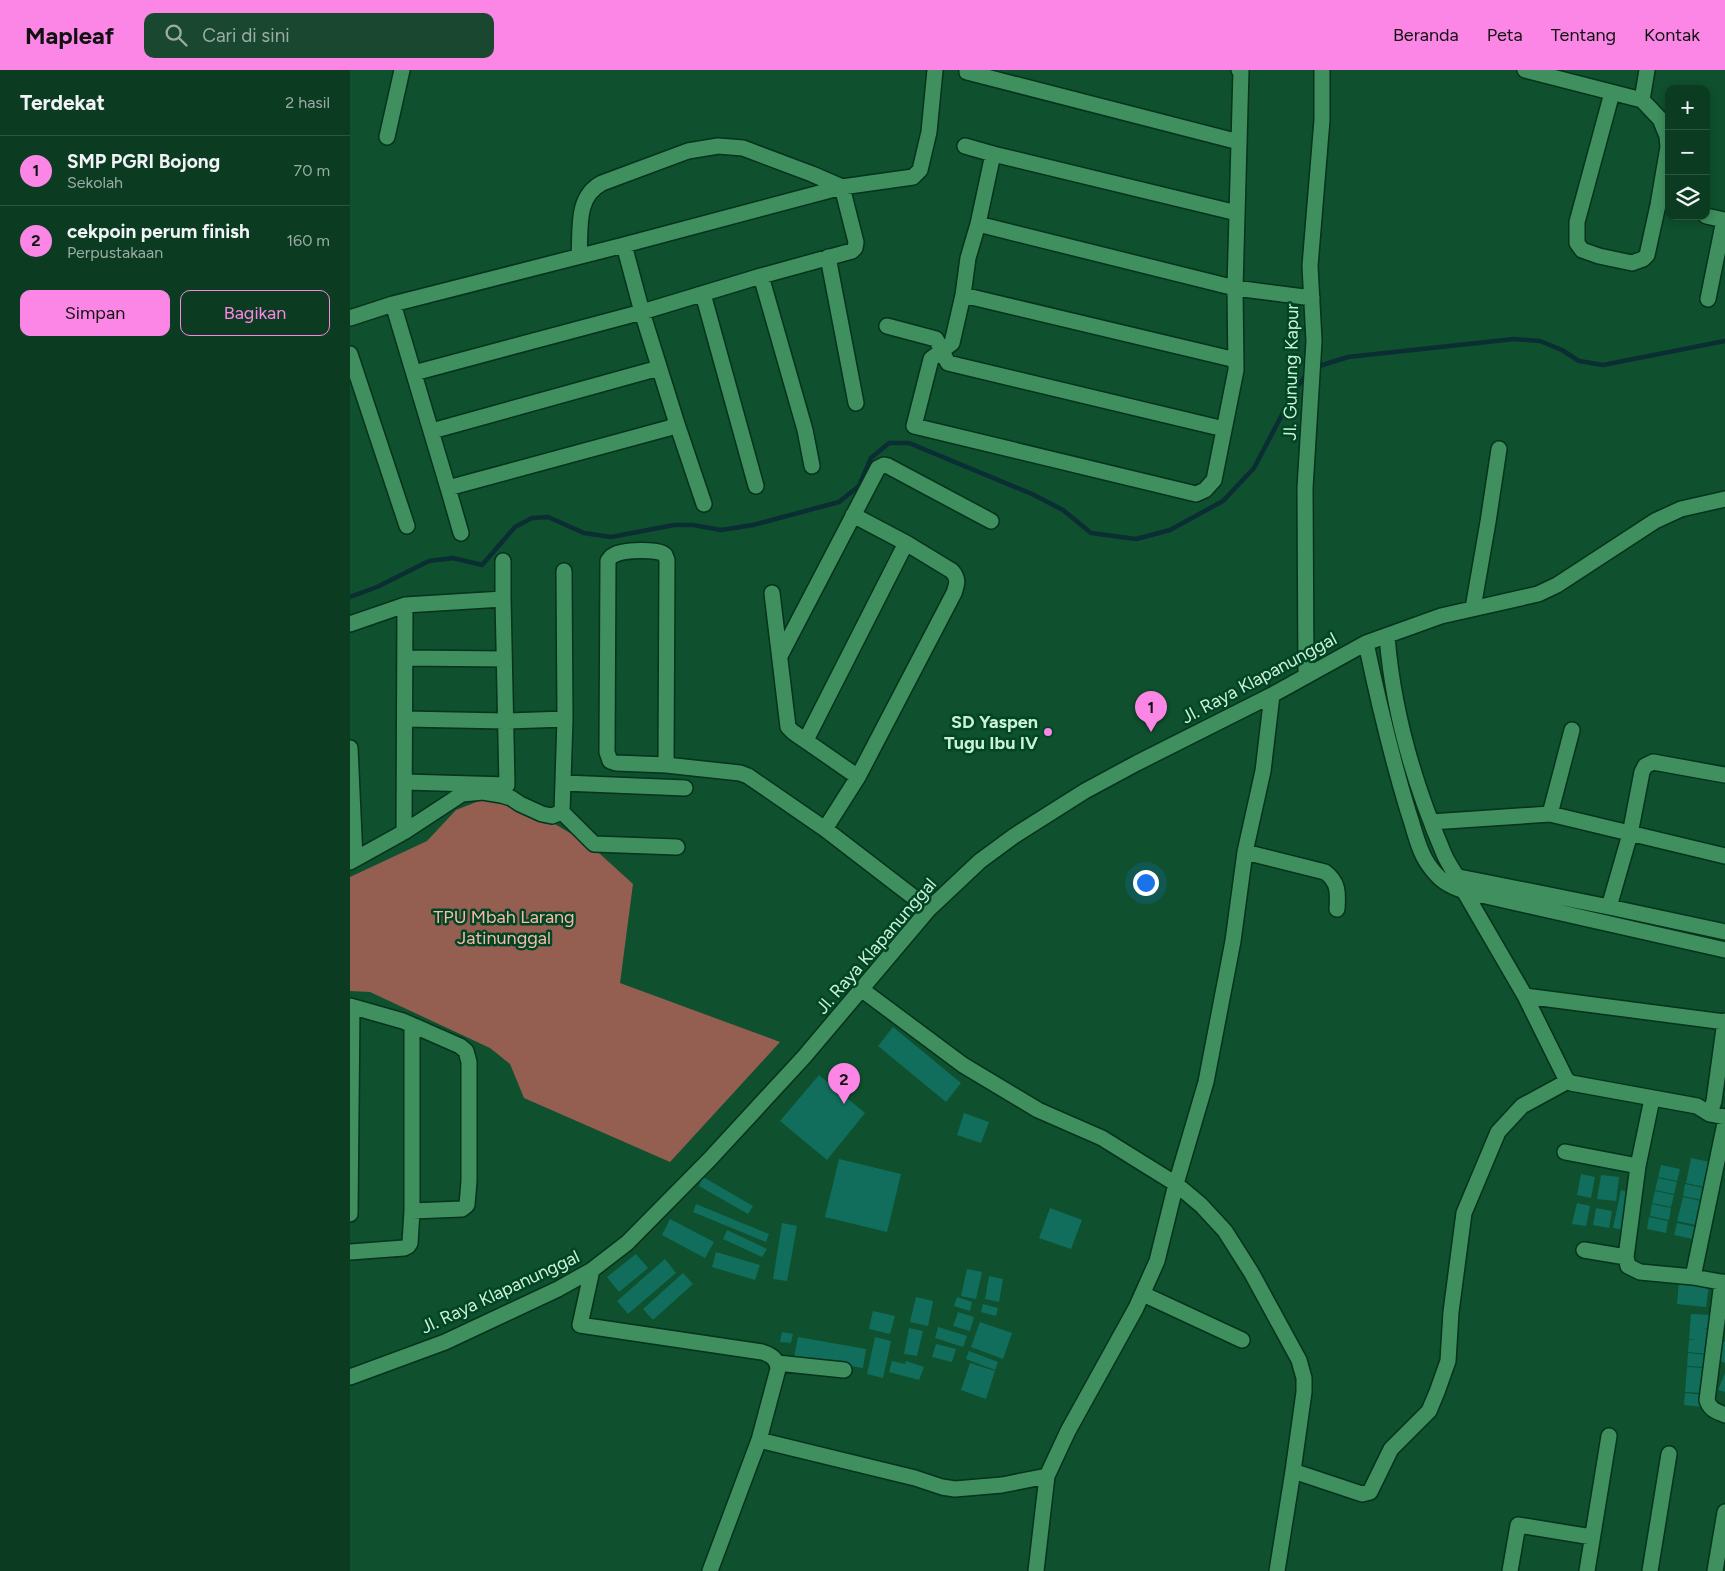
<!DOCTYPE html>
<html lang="id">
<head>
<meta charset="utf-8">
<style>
	body { margin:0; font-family:Figtree,sans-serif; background:#19472f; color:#f1f3f6 }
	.controls { position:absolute; right:15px; top:15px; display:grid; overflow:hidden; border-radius:10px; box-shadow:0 2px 8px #0003 }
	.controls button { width:45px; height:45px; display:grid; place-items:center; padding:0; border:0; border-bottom:1px solid #2b5640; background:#0b3c22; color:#f1f3f6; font:25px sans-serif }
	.you { position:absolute; left:795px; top:812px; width:18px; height:18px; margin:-12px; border:4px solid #fff; border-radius:50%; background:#1a73e8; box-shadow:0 0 0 8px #1a73e833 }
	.badge { display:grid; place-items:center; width:32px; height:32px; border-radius:50%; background:#fb86e5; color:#111; font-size:16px; font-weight:700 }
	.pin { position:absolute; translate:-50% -41px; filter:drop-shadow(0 1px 2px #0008) }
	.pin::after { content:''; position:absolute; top:26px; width:18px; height:15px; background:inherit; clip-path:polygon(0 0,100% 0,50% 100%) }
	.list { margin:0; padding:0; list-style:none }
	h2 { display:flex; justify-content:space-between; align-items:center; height:65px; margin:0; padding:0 20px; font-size:21px }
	h2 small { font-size:16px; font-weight:400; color:#9aada5 }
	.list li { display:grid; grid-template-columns:32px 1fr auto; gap:15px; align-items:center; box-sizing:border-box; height:70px; padding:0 20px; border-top:1px solid #2b5640 }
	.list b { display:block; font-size:19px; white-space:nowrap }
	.list p { margin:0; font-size:16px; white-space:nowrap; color:#9aada5 }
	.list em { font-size:16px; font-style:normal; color:#9aada5 }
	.actions { display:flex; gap:10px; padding:15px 20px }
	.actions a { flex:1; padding:11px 0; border:1px solid #fb86e5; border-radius:10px; text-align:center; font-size:18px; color:#fb86e5 }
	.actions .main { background:#fb86e5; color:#111 }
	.icon { flex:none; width:28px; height:28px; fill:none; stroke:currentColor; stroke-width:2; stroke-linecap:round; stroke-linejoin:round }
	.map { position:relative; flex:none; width:1375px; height:1501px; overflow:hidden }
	header { display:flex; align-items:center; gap:30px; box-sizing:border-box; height:70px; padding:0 25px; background:#fb86e5; color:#111 }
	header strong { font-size:24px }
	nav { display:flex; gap:28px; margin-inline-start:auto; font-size:18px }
	.search { width:350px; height:45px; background:#19472f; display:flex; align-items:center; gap:12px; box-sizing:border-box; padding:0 18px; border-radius:10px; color:#9aada5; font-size:19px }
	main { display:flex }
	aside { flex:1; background:#0b3c22 }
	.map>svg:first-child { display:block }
</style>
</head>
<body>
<header>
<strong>Mapleaf</strong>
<div class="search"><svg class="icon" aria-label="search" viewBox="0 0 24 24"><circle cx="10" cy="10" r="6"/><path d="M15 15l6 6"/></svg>Cari di sini</div>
<nav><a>Beranda</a><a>Peta</a><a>Tentang</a><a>Kontak</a></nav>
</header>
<main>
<aside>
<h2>Terdekat<small>2 hasil</small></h2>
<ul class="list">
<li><span class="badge">1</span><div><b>SMP PGRI Bojong</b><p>Sekolah</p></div><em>70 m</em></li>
<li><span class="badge">2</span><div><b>cekpoin perum finish</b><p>Perpustakaan</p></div><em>160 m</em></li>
</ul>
<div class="actions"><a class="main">Simpan</a><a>Bagikan</a></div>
</aside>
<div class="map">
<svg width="1375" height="1501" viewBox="0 0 1375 1501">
	<rect width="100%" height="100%" fill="#0f502e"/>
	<!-- green -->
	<path fill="#945f51" d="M134,729L179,739L239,774L283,814L270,913L430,972L320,1092L174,1028L160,994L140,978L20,922L0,921V807L77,771L106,740Z"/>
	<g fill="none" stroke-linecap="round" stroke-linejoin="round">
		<!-- stream -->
		<path stroke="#0b2d34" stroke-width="4.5" d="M966,297L998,287L1164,269L1190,271L1212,280L1229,291L1253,295L1375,271
			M0,527L27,517L79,491L103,488L132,495L165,457L182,448L198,447L234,463L261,467L324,455H343L371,460L403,455L489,432L509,416L521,388L539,373H559L682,424L713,440L741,463L786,469L820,460L873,431L904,398L945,320L958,302"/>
	</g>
	<!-- building -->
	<path fill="#116e5c" d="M543,957L611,1013L596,1032L528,976Z
		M469,1005L515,1043L477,1090L430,1051Z
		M614,1043L639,1052L631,1073L607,1065Z
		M1341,1088L1360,1092L1354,1117L1336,1113Z
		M489,1089L551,1104L537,1162L475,1147Z
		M1311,1095L1330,1099L1327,1111L1308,1107Z
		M1231,1104L1245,1107L1241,1128L1227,1125Z
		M1251,1105L1269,1107L1266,1131L1247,1129Z
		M353,1107L403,1136L398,1144L349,1116Z
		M1308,1108L1327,1112L1324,1124L1305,1120Z
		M1335,1114L1354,1118L1352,1130L1333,1126Z
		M1271,1120L1282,1123L1275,1160L1263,1158Z
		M1305,1121L1324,1125L1321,1137L1302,1133Z
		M1333,1127L1351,1131L1349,1143L1330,1139Z
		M1227,1133L1240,1136L1236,1156L1222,1154Z
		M346,1134L419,1164L416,1172L343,1142Z
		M1302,1134L1321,1138L1319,1150L1300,1146Z
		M700,1138L732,1150L721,1179L689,1168Z
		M1246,1138L1262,1141L1259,1158L1243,1155Z
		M1330,1139L1348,1143L1346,1155L1327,1151Z
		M1299,1147L1318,1151L1316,1163L1297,1159Z
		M320,1149L364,1172L355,1188L312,1165Z
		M432,1153L447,1156L437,1211L423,1209Z
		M1327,1153L1346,1157L1343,1169L1324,1165Z
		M377,1160L417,1179L412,1187L373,1169Z
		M366,1182L410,1195L405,1210L362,1197Z
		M286,1184L298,1198L269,1222L257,1207Z
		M315,1189L326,1203L278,1244L267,1231Z
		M617,1199L632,1202L626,1229L611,1226Z
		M333,1203L343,1214L303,1250L293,1239Z
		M639,1206L653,1209L649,1232L635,1229Z
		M1329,1211L1359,1214L1356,1237L1327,1234Z
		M566,1227L583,1231L578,1256L560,1252Z
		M607,1227L622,1232L620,1241L604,1236Z
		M633,1234L648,1238L646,1246L631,1242Z
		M523,1241L545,1246L540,1264L519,1259Z
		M608,1242L624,1247L620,1261L603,1256Z
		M1341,1244L1360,1245L1359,1258H1353L1359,1259L1357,1284L1338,1282L1339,1270H1346L1339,1269Z
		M630,1252L662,1263L653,1289L621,1277Z
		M588,1257L617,1266L613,1277L585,1268Z
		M559,1258L573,1261L567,1286L554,1284Z
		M432,1262L443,1264L441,1273L430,1272Z
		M448,1267L516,1279L513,1298L444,1287Z
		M525,1267L541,1271L533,1308L517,1304Z
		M1372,1271L1375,1272V1293L1365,1289Z
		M586,1274L606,1279L602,1292L582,1287Z
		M619,1281L648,1292L645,1300L616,1289Z
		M1338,1283L1357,1285L1356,1297L1337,1296Z
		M542,1291L555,1294L556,1291L574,1297L569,1310L539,1302Z
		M620,1293L645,1301L636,1329L611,1320Z
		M1337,1297L1356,1298L1354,1323L1335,1322Z
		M1375,1303V1322L1368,1320Z
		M1335,1323L1354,1325L1353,1337L1334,1335Z"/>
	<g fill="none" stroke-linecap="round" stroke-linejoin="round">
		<!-- minor casing -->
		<g stroke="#05331b" stroke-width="18">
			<path id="minor" d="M617,0V2L889,72
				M1175,0L1292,30L1310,49L1317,66L1318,77L1308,135L1297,185L1293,189L1282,193L1249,186L1232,180L1227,173V152L1262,23
				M1292,30L1297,0
				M37,67L52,0
				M615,76L643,84
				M887,143L643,84L628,154L885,218L962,228
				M1356,146L1374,150
				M628,154L618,188L613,225L602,273L581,289L564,356L846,424L855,420L864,410L886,300L885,218L891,0H889
				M478,187L506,333
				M411,206L455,360L462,396
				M353,224L406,416
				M613,225L886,290
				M1358,229L1374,150H1375
				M43,234L98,418L319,358L327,354L292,242L274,175
				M0,248L43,234L274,175L492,117L563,107L570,100L579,62L585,0
				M537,256L586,269L598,293L874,359
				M0,284L57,456
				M64,303L292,242L411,206L502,181L505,178L506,172L492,117L462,104L393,78L368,76L338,81L252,113C225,127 231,160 229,186
				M327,354L354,434
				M82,361L309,298
				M98,418L111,463
				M153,491V529
				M214,501L215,649
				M422,523L438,657L443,662L508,707
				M1123,538L1138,452L1149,379
				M0,554L55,535L153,529L157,715L55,712
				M1037,566C1043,642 1064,714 1094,784C1100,798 1109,807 1114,821L1175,926L1216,1009L1221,1013L1347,1036L1360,1044L1375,1047
				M1016,573C1028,630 1041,685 1058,741C1064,758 1068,780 1078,794C1089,810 1097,815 1114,821L1375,880
				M430,586L528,398L534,395L538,396L641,451
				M55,588L154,589
				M956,606L955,418L964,271L960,196L972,50V0
				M55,649L155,651L215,649L212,742L244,774L327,777
				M456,670L556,473
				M0,678L5,789
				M316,695L317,490L315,485C309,478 272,480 264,485C261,486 260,488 258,491L257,682L260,691L266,693L316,695L390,703L398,706L475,759L579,839
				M214,713L335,718
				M1200,744L1222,660
				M1081,752L1200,744L1375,786
				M475,759L508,707L604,523C607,514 609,509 602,501L556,473L503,445
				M54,762L55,535
				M895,782L975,802C989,812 988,824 987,839
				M0,792L54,762L112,724L133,722L151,725L161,728L170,734L192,744L202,746L212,742
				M1109,807L1259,837L1375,862
				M1259,837L1280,764L1292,702L1295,696L1303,692L1375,705
				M511,919L613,995L688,1040L752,1068L826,1114L851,1135L875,1161L901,1202L949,1290L954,1308V1322L943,1401L927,1501
				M1175,926L1375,952
				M0,936L53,951L110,976L116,981L119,992V1111L117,1135L112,1139L62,1141L60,1173L58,1176L54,1178L0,1182
				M1302,1029L1288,1096L1276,1187L1278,1196L1290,1202L1343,1207L1375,1213
				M1360,1044L1364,1031L1375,951
				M1215,1082L1288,1096
				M62,1141V955
				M0,1144L2,937
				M1234,1180L1276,1187
				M242,1200L230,1255L412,1282C421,1285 427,1288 428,1299L409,1370L360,1501
				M1343,1207L1375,1053
				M1372,1212L1357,1330C1360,1340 1366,1341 1375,1345
				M793,1224L892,1270
				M427,1293L494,1300
				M0,1307L95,1272L208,1219L242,1200L277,1173L359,1090L454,987L579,839L630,791L664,766L735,721L787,693L922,625L1016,573L1091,546L1188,524L1207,515L1305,451L1331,439L1375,429
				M409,1370L565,1408L592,1417L605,1419L652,1415L697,1406
				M943,1401L1012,1424L1020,1422L1041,1379L1079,1341L1087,1322L1098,1291L1101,1242L1114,1143L1148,1062L1172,1036L1218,1011
				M686,1501L697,1406L718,1361L786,1238L807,1191L826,1114L856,1012L883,871L895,782L913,701L922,625
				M1160,1501L1168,1455L1242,1467
				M1237,1501L1259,1366
				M1300,1501L1319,1384
				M1365,1501L1375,1442"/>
		</g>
		<!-- minor -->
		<use href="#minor" stroke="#3f8f5f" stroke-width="15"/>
	</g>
	<!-- markers -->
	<circle fill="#fb86e5" stroke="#004524" stroke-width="2" cx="698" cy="662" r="5"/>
	<g text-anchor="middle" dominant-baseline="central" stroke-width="5" stroke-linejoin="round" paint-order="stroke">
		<!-- street labels -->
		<g font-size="18" fill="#cbf2d7" stroke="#004524">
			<text transform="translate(941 302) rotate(-89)">Jl. Gunung Kapur</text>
			<text transform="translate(909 608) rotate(-28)">Jl. Raya Klapanunggal</text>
			<text transform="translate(526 876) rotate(-49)">Jl. Raya Klapanunggal</text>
			<text transform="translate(150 1222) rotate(-25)">Jl. Raya Klapanunggal</text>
		</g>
		<!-- poi labels -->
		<g font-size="18" font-weight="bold" fill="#cbf2d7" stroke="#004524" text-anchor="end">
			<text x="688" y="652">SD Yaspen<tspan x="688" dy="21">Tugu Ibu IV</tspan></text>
		</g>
		<!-- park labels -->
		<g font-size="18" fill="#fab9a9" stroke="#004524">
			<text x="154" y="847">TPU Mbah Larang<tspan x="154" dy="21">Jatinunggal</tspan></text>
		</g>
	</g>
</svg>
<div class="controls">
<button>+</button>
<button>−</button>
<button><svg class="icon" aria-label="layers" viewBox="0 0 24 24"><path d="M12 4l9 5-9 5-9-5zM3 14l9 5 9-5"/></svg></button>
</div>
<div class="you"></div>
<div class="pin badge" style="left:801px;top:662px">1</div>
<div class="pin badge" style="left:494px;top:1034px">2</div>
</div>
</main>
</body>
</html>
